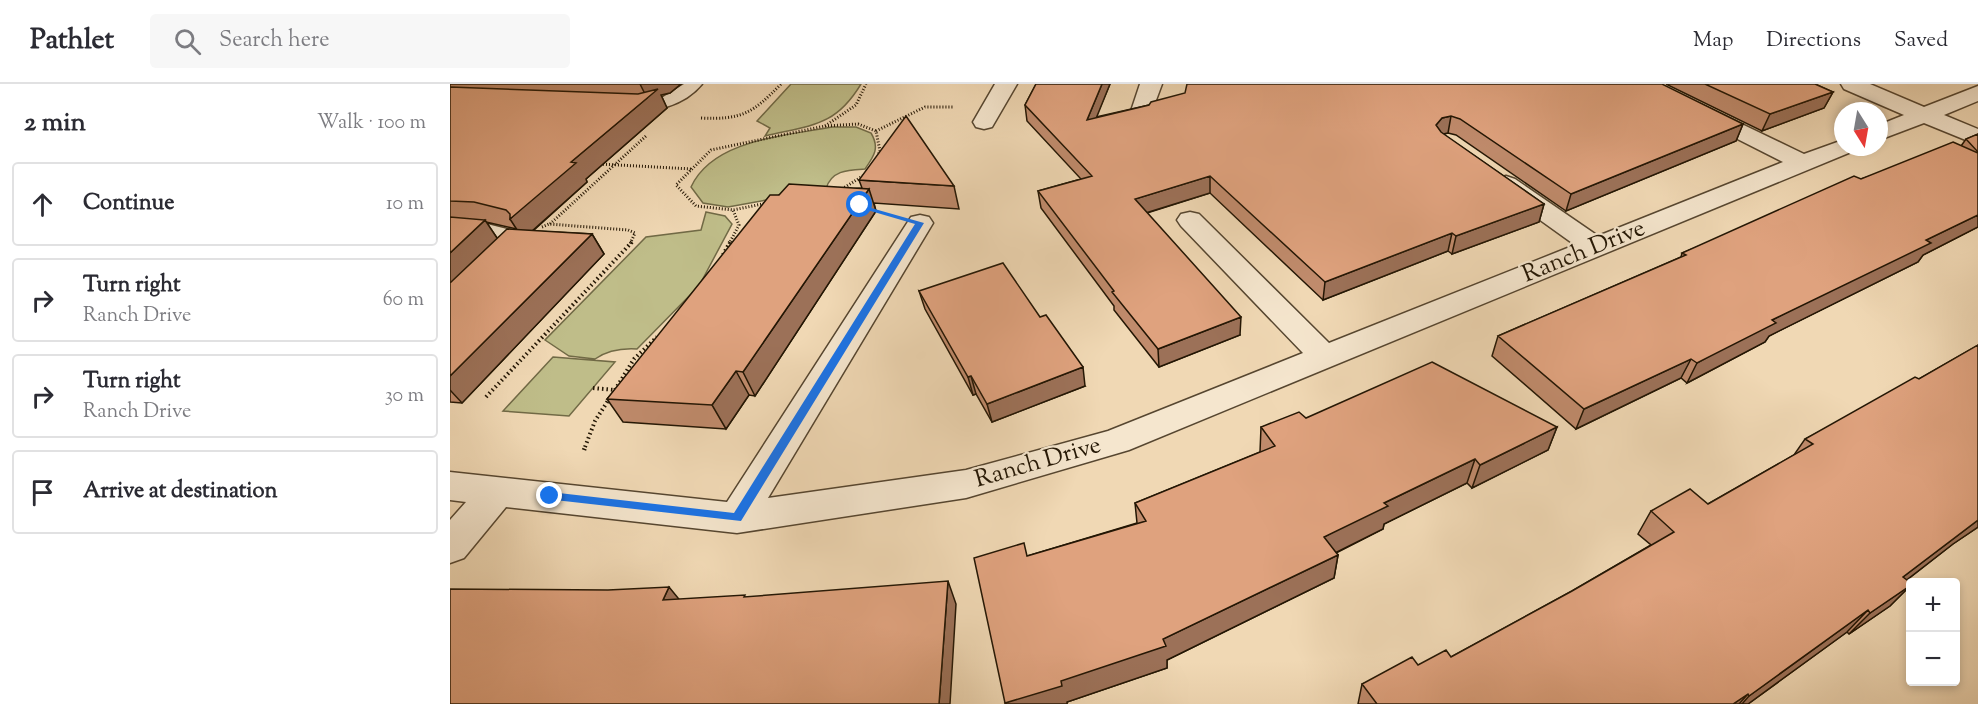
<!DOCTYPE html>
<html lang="en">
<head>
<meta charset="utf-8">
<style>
	body { margin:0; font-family:"Sorts Mill Goudy",serif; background:#f7f7f7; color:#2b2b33 }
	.controls { position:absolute; right:18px; bottom:18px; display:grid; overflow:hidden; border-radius:6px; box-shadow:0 3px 9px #0003 }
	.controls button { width:54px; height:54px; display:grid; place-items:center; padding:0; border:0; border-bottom:2px solid #e1e1e2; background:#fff; color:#2b2b33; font:30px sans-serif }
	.compass { position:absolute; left:1384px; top:18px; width:54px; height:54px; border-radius:50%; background:#fff; box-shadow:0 3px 9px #0003; rotate:169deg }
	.stop { position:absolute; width:18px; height:18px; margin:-14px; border:4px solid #1a73e8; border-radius:50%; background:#fff }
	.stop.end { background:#1a73e8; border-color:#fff; box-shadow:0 2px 6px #0008 }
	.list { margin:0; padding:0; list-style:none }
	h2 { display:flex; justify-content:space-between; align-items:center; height:78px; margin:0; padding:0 24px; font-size:26px }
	h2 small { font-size:20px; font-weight:400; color:#7c7c81 }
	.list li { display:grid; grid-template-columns:39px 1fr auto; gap:18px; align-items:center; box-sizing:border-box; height:84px; margin:0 12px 12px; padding:0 12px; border:2px solid #e1e1e2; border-radius:6px }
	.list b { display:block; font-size:22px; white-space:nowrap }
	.list p { margin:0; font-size:20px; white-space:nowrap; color:#7c7c81 }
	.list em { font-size:20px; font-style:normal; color:#7c7c81 }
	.icon { flex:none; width:33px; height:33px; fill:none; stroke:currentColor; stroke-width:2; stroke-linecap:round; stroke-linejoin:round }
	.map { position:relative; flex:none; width:1528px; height:620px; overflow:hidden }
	header { display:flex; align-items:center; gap:36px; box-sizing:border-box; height:84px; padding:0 30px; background:#fff; border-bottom:2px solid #e1e1e2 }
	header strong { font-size:28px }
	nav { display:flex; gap:33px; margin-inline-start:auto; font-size:21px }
	.search { width:420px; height:54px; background:#f7f7f7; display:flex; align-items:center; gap:15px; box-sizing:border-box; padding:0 21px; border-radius:6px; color:#7c7c81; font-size:22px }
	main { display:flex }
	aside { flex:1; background:#fff }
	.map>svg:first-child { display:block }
</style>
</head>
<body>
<header>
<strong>Pathlet</strong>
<div class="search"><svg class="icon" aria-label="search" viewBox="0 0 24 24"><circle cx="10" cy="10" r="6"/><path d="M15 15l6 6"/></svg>Search here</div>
<nav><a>Map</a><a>Directions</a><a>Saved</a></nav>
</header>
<main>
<aside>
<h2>2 min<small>Walk · 100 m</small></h2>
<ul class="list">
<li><svg class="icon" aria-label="ahead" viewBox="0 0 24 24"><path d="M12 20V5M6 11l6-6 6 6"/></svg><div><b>Continue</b></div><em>10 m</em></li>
<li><svg class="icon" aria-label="right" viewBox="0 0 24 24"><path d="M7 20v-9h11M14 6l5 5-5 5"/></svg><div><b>Turn right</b><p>Ranch Drive</p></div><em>60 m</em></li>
<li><svg class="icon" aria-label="right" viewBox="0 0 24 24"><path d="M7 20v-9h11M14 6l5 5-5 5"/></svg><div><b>Turn right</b><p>Ranch Drive</p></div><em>30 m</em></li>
<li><svg class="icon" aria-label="arrive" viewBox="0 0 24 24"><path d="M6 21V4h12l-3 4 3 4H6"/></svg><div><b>Arrive at destination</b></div></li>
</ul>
</aside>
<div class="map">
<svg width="1528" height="620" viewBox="0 0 1528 620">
	<rect width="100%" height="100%" fill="#f0d8b4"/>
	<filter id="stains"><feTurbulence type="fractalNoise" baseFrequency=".00333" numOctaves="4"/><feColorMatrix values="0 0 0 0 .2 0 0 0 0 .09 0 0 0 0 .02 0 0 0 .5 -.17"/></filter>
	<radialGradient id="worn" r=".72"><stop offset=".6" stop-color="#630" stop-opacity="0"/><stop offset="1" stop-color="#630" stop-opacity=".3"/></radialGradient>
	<!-- green -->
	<path fill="#bfbd89" stroke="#716a46" stroke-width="1.5" d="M341,0H411C385,43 361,41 315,52L320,44L307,37Z
		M382,43H406L421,49C430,64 424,72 415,85C399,86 381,86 376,105L278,123L253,119L241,103C263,55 336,52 382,43Z
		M256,128L275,132L282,140L249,202L187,265C171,264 158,266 145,275L119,272L95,256L196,153L251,146Z
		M103,273L165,278L119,332L53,327Z"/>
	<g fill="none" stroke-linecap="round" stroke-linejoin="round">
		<!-- service casing -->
		<g stroke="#564630" stroke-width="3">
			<path id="service" d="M234,0H252C235,21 202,31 176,24L174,21L182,16L210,15Z
				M0,138L37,140L69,148L72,152L71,161L59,174H45L42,170L51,159L52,155L37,152L0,150Z"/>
		</g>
		<!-- minor casing -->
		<g stroke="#564630" stroke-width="3">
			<path id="minor" d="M545,0H567L542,43L534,45L526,43L523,38Z
				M690,0H712L699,35L691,37L683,35L680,30Z
				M1391,0H1420L1474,23L1528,2V17L1494,31L1528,45V61L1474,39L1429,56V41L1454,31L1394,5Z
				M1250,20L1354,70L1393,56V63H1405L1401,68L679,366L516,414L287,449L56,423L14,474L0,479V436L16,418L0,416V388L277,418L461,133L470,131L479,133L483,139L318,414L516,386L658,347L853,269L731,142L727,136L731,130L740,128L749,130L879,259L1125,161L1047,105L1043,100L1047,95L1056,92L1065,95L1148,152L1333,78L1242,32L1239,27L1242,22Z"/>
		</g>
		<!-- path-far2 -->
		<path stroke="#231604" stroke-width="3" stroke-dasharray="1 2" stroke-linecap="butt" d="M251,34C292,36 303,29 331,0
			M375,42L408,40L426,47L430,67L428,71
			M426,47L475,23H504
			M150,80L242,85
			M392,105L416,90
			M317,119L283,126L246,122L226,101L261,66L375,42L406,21L416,0
			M100,140L196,52
			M92,143L99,140L178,146L185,149L180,160
			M279,160L289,141L283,126"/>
		<!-- path-far1 -->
		<path stroke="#231604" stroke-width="4" stroke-dasharray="1.5 3" stroke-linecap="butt" d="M273,171L280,158
			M143,304L165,306
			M165,306L184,275L207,253
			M36,313L182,158
			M135,363L145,337L161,312"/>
		<!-- path -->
		<path stroke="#231604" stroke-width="4.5" stroke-dasharray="1.5 4" stroke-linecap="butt" d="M134,366L136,361"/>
		<!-- service -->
		<use href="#service" fill="#f5e6ce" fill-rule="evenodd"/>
		<!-- minor -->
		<use href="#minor" fill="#f5e6ce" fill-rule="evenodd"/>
	</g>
	<!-- wall -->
	<path fill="#c08b6c" stroke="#231604" stroke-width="1.5" fill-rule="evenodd" d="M0,0H231L220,9L211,11L217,24L136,95L137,98L83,147L142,150L154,170L12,319L0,318ZM36,138L67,145V146L47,154Z
		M586,0H660L646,33L699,21L1293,40L1286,57L1116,127L1006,51L998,49L993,50L1094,120L1089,138L1002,170L998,167L873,216L760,109L697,129L790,251L709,283L664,226V222L591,124L588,107L631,95L577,37L575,21Z
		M1216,0H1365L1383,8L1374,24L1312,47Z
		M1528,50V143L1473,171L1468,178L1319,252L1315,258L1237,299L1231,294L1126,345L1042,272L1048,252L1231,173L1232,169L1411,95L1511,62L1516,55Z
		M409,96L504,102L509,125L424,119L426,127L305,312L299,311L276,345L173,338L157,315L329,111L412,104Z
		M469,207L635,302L542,338L526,310L523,311L475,225Z
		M1528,261V443L1503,460L1457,496L1461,501L1440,522L1399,550L1397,548L1298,620H908L912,600L968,581L1001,573L1122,507L1201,461L1188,450L1201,427L1258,420L1344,371L1355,355L1469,295Z
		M856,334L1107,343L1098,366L1022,404L1017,399L934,440L933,445L886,469L888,471L884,494L717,576V584L617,618V620H556L577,472L687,439L685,419L810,368L811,343Z"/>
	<!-- shaded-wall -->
	<path fill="#9c7158" stroke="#231604" stroke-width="1.5" d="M190,0H231L220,9L211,11L217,24L136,95L137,98L73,155L60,135L121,78L197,14Z
		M652,0H660L639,52L637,36Z
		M1383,8L1374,24L1312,47L1320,30Z
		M1001,32L998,49L988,51L986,41L992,34Z
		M1293,40L1286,57L1116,127L1121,110Z
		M760,92V109L686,132L685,115Z
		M419,105L426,127L305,312L293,288Z
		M1094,120L1089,138L1002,170L1006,152Z
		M1528,131V143L1473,171L1468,178L1319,252L1315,258L1237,299L1247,279L1322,236L1476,156Z
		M35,136L49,157L0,204V169Z
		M1002,149L998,167L873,216L875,198Z
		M142,150L154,170L12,319L0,306V292Z
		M791,233L790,251L709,283L708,265Z
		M1241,275L1231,294L1126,345L1134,325Z
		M633,283L635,302L542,338L537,320Z
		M286,287L299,311L276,345L262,321Z
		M521,292L526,310L523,311L518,293Z
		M1107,343L1098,366L1022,404L1030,381Z
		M1025,375L1017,399L934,440L933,445L871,476L874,453L934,419Z
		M1528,436V443L1503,460L1432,515L1453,493Z
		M888,471L884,494L717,576V584L617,618V620H556L555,619L713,555Z
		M498,497L506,520L500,620H489Z
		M1461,501L1440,522L1399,550L1420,529Z
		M219,503L237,525L213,516Z
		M1418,526L1397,548L1298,620H1292L1299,612Z
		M1298,610L1289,620H1283Z"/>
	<!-- building -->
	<path fill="#dfa27e" stroke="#231604" stroke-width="1.5" d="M586,0H652L637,36L699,21L701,18L735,9L737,0H1212L1293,40L1121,110L1010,35L1001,32L992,34L986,41L991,48L1094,120L1006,152L1002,149L875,198L760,92L685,115L791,233L708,265L662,208L664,207L588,107L642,92L575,21Z
		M1255,0H1365L1383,8L1320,30Z
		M0,3L188,10L208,5L121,78L126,79L60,135V130L56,126L24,118L0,117Z
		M456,32L504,102L409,96Z
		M1528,50V68L1516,55Z
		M1503,58L1528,69V131L1476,156L1481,159L1322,236L1326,239L1247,279L1241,275L1134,325L1048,252L1236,171L1232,169L1404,92L1411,95Z
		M339,100L419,105L293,288L286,287L262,321L157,315L320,111H329Z
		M0,133L35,136L0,169Z
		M57,145L142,150L0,292V199Z
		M553,179L590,233L596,231L633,283L537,320L521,292L518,293L469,207Z
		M1528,261V436L1453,493L1461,499V501L1420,529L1418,526L1299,612L1298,610L1283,620H927L912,600L962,573L968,581L996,566L1001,573L1122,507L1224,448L1201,427L1240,405L1258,420L1363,360L1355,355L1465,293L1469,295Z
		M982,278L1107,343L1030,381L1025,375L934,419L938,422L874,453L888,471L713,555L716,562L611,597L612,602L555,619L524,474L574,459L577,472L696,437L685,419L825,362L811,343L849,328L856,334Z
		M498,497L489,620H0V505L158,506L219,503L213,516L295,511L294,513Z"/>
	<!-- route -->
	<path fill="#1a73e8" d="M407,120L474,139L291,437L96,415V409L100,408L284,429L465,140L407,123Z"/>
	<g text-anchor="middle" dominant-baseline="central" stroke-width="4.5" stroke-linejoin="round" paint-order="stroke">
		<!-- street labels -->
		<g font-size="24" fill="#231604" stroke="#f5e6ce">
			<text transform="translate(1134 168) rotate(-22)">Ranch Drive</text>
			<text transform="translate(588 379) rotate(-16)">Ranch Drive</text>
		</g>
	</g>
	<rect width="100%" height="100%" filter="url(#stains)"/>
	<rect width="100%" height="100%" fill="url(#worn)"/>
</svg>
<div class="controls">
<button>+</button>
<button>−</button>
</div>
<svg class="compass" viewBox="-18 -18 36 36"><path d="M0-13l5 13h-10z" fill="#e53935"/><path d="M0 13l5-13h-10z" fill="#7c7c81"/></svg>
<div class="stop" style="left:410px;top:121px"></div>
<div class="stop end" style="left:100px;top:412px"></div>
</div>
</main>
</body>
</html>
